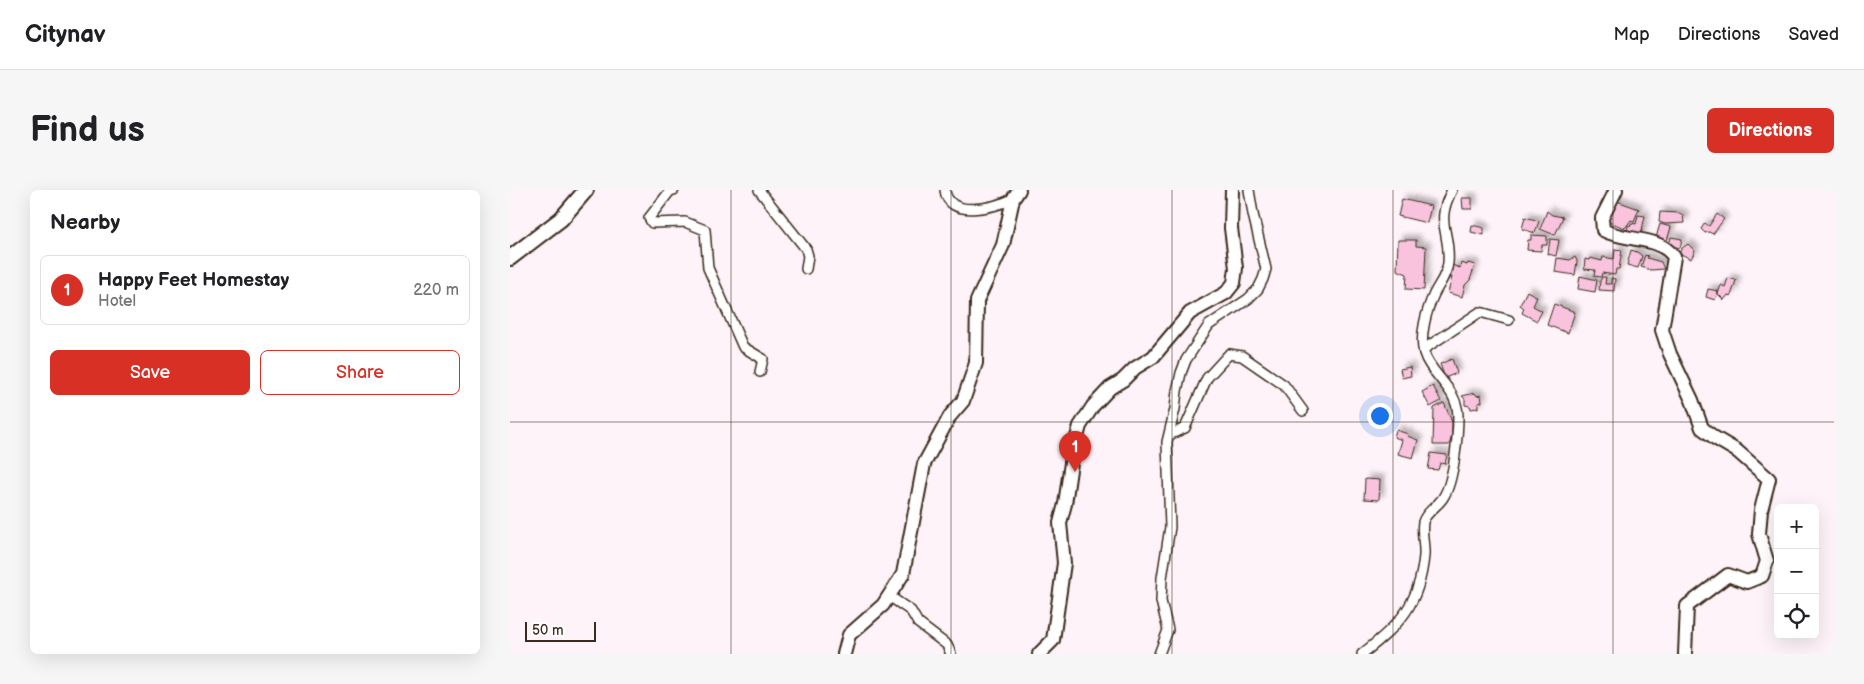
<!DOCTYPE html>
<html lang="en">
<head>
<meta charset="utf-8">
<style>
	body { margin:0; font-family:"Balsamiq Sans",sans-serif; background:#f6f6f6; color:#202124 }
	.controls { position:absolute; right:15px; bottom:15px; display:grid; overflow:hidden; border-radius:8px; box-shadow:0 5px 20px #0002 }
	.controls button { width:45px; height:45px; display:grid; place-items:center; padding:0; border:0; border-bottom:1px solid #e0e0e0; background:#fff; color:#202124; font:25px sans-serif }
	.scale { position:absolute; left:15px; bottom:12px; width:71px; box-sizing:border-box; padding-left:5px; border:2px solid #3b2a1e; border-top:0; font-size:14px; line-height:18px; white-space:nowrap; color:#3b2a1e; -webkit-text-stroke:4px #fff; paint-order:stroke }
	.you { position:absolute; left:869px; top:225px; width:18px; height:18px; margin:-12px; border:4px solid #fff; border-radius:50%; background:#1a73e8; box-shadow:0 0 0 8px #1a73e833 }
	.badge { display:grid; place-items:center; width:32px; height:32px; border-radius:50%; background:#d93025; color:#fff; font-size:16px; font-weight:700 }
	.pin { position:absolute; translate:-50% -41px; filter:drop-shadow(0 1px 2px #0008) }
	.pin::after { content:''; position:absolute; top:26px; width:18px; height:15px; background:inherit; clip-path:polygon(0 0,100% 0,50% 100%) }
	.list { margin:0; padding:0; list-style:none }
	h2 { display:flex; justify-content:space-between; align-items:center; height:65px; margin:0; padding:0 20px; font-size:21px }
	h2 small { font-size:16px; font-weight:400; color:#757577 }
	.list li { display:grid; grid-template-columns:32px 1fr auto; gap:15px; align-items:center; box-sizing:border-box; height:70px; margin:0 10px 10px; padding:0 10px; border:1px solid #e0e0e0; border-radius:8px }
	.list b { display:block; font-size:19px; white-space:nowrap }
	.list p { margin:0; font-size:16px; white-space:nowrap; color:#757577 }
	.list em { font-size:16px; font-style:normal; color:#757577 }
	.actions { display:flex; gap:10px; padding:15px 20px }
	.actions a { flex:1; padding:11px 0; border:1px solid #d93025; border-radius:8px; text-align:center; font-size:18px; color:#d93025 }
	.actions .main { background:#d93025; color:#fff }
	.icon { flex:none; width:28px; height:28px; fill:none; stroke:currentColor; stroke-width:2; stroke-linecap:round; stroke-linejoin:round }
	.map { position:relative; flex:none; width:1324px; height:464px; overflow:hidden; border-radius:8px }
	header { display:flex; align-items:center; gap:30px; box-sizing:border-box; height:70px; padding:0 25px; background:#fff; border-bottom:1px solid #e0e0e0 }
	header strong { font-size:24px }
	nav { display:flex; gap:28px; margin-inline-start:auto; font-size:18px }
	.intro { display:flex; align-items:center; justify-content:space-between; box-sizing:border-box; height:120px; padding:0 30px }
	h1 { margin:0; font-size:35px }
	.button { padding:12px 22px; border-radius:8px; background:#d93025; color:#fff; font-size:18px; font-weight:700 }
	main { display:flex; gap:30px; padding:0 30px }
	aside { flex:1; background:#fff; border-radius:8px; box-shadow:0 5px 20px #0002 }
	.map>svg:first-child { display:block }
</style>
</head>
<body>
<header>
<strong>Citynav</strong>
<nav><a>Map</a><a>Directions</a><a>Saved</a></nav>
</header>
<div class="intro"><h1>Find us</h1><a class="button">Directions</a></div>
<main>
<aside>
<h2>Nearby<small></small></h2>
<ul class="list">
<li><span class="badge">1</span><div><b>Happy Feet Homestay</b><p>Hotel</p></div><em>220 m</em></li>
</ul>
<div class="actions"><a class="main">Save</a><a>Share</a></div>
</aside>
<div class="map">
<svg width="1324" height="464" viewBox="0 0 1324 464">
	<defs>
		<filter id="shadow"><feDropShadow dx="4.5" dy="-4.5" stdDeviation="2.5" flood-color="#0004"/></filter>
	</defs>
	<rect width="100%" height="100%" fill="#fef3f8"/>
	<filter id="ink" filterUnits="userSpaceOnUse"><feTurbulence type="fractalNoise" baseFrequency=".02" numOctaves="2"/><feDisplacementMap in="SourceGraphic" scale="10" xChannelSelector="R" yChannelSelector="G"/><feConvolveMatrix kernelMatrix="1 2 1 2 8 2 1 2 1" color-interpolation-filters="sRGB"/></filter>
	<g filter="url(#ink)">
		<!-- building -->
		<path fill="#f9c3de" stroke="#3b2a1e" filter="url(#shadow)" d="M952,8H962V19H953Z
			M892,9L921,16L917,33L888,26Z
			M1104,10L1129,19L1124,31L1121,30L1115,38L1098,32L1100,27L1096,26Z
			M1037,21L1042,25L1053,27L1045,45L1030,39Z
			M1150,22L1169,23L1173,25L1174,33L1155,34L1149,32Z
			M1207,24L1214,29L1203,44L1199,42L1195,43L1191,39L1195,33L1199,36Z
			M1128,25L1135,26L1130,49L1116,46L1118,35L1120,36L1121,33L1126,34Z
			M1015,27L1029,31L1025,43L1012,39Z
			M1150,34L1161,37L1156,54L1145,51Z
			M962,35L974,38V45L961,42Z
			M1021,45L1037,46V55H1032L1031,61L1017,60L1018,50H1021Z
			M1161,47L1172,49L1170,58L1159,55Z
			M1040,49L1049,50L1046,66L1038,64Z
			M888,50H906V56L916,57L914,100L896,99L897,84L887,80Z
			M1178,54L1185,61L1181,69L1169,63L1172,58Z
			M1105,59L1112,60L1109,79H1106L1105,85L1092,83L1091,87L1084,86L1085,80L1074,79L1075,69L1079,70L1080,68L1092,71L1093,67L1104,69Z
			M1121,60L1127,62L1132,66L1128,78L1117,75Z
			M1135,65L1138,66L1137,68L1151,72L1154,79L1141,80L1131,77Z
			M1065,67L1067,71L1065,85L1045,82L1047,68L1060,70Z
			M951,73L957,75L958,73L965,75L960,90L955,95L952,107L938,103L942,87L939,86L942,75L950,78Z
			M1070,86L1087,90L1085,102L1068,99Z
			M1092,87H1096L1095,94H1101V88L1105,89L1104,101L1089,100L1090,91Z
			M1218,88L1226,90L1221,106L1218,105L1214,110L1208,104L1211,95L1215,97Z
			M1198,99L1208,101L1205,110L1196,107Z
			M1017,101L1027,107L1023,116L1032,121L1027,131L1012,123L1014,118L1010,115Z
			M1044,114L1065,122L1058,143L1037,135Z
			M942,169L947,183L935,188L930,174Z
			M900,177L901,186L892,188L890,179Z
			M923,196L931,211L920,217L912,202Z
			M965,203L967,206L971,205L972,212L968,213V218L961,219L960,216L955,215V209L952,206Z
			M934,213L942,232V246L939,255H923L924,218Z
			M886,240L898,244L897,246L908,250L903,268L888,264L892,250L884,247Z
			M921,263L937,265L935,274L930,273L928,280L918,279Z
			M855,289L870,290L869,310L854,309Z"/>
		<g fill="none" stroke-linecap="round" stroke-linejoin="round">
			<!-- street casing -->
			<g stroke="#3b2a1e" stroke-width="12">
				<path id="street" d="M164,0L160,1L139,28L142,33L175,32L195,40L198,78L233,157L253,169L250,182
					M249,0L296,59L298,66L296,79
					M435,0C438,30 485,17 503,9
					M914,159L970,122L999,130
					M659,245L675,238L697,188L719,164L732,166L774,195L793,221
					M379,406L401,421L408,433L437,455L441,464
					M649,464L658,440L651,411L652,388L660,337L657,252L665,219L667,201L671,183L676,170L699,135L738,109L748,99L753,89L756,79L743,24L739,0
					M852,464C889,435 909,416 914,366C915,355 911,344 913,332C916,321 929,316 934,306C944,290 948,245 948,225C947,198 920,184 914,163C909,146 917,119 924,104C929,94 937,85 938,73C941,41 924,34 942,0"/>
			</g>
			<!-- secondary casing -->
			<g stroke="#3b2a1e" stroke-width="16">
				<path id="secondary" d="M1106,0L1092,28L1093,40C1115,52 1149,45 1164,67L1152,140L1160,164L1182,210L1192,238L1205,248L1227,261L1259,289L1251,320L1249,344L1257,371L1252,386L1237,392L1218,385L1177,416L1175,464
					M334,464L339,445L373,415L393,384L414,274L440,226L453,211L466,173L467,111L493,55L503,9L509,0
					M529,464L543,450L554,373L550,333L555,314L562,266L570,236L583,216L600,198L613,190L625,178L643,167L680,123L716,103L724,93L726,78L721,38L722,0"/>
			</g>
			<!-- primary casing -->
			<g stroke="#3b2a1e" stroke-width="18">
				<path id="primary" d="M0,68L51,29L76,0"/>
			</g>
			<!-- street -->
			<use href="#street" stroke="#fff" stroke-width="9"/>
			<!-- secondary -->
			<use href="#secondary" stroke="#fff" stroke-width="12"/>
			<!-- primary -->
			<use href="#primary" stroke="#fff" stroke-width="14"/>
		</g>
	</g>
	<!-- grid -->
	<path fill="none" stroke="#3b2a1e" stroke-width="1" stroke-opacity="0.55" d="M221,0V464M441,0V464M662,0V464M883,0V464M1103,0V464M0,232H1324"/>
</svg>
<div class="controls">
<button>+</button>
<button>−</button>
<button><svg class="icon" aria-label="locate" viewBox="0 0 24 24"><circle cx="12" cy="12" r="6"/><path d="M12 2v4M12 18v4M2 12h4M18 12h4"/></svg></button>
</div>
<div class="scale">50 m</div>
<div class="you"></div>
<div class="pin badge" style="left:565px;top:282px">1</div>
</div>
</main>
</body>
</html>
